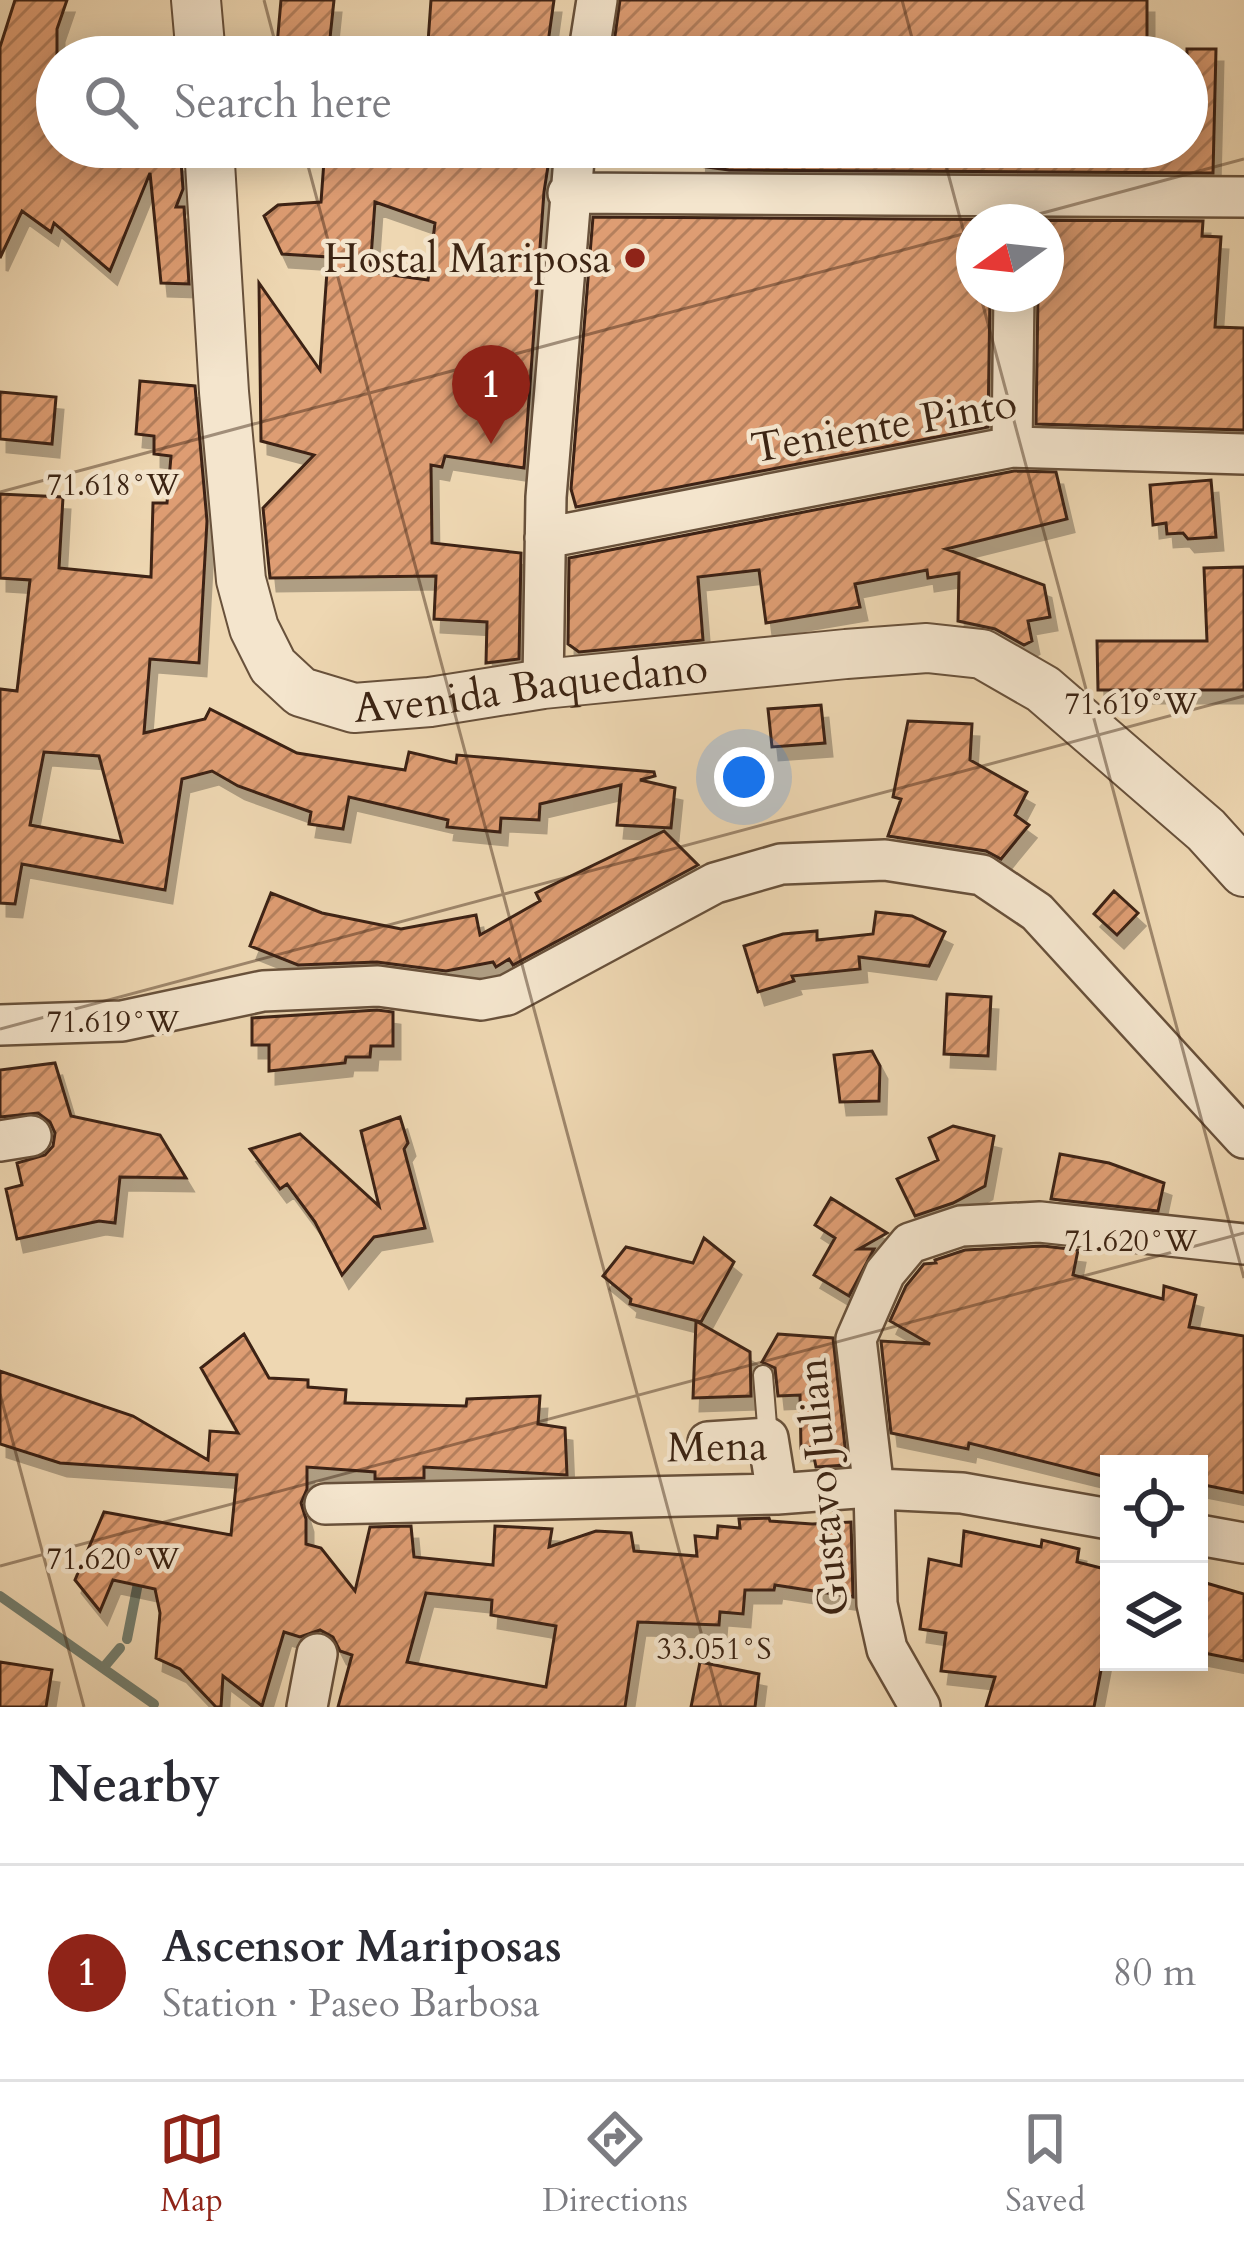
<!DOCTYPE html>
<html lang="en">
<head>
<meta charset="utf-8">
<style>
	body { margin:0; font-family:Cardo,serif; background:#f2f2f3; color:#2b2b33 }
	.controls { position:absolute; right:36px; bottom:36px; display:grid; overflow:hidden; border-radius:0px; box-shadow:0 6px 30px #0003 }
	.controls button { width:108px; height:108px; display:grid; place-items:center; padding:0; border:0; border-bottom:3px solid #e1e1e2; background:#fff; color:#2b2b33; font:60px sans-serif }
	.compass { position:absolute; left:956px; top:204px; width:108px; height:108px; border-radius:50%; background:#fff; box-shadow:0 6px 30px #0003; rotate:255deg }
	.you { position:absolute; left:744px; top:777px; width:42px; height:42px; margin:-30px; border:9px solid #fff; border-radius:50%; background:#1a73e8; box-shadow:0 0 0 18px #1a73e833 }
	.badge { display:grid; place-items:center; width:78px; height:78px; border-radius:50%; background:#8f2418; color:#fff; font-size:39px; font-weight:700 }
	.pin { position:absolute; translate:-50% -99px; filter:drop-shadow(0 3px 6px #0008) }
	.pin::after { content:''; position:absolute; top:63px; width:42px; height:36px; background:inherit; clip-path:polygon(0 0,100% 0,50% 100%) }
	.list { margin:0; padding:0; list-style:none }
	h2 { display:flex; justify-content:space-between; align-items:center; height:156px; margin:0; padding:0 48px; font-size:51px }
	h2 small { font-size:39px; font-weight:400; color:#7c7c81 }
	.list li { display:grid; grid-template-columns:78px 1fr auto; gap:36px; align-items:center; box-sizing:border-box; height:216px; padding:0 48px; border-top:3px solid #e1e1e2 }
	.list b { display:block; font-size:45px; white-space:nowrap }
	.list p { margin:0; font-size:39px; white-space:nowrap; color:#7c7c81 }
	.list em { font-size:39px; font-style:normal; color:#7c7c81 }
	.icon { flex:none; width:66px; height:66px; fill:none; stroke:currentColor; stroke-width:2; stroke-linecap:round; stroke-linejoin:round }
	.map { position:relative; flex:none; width:1244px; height:1707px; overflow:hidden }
	.search { position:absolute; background:#fff; box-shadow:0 6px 30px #0003; left:36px; right:36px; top:36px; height:132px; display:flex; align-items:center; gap:30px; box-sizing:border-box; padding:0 42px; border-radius:66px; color:#7c7c81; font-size:45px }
	.sheet { height:372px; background:#fff }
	nav { display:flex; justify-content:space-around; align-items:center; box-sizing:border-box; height:168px; border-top:3px solid #e1e1e2; background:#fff; font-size:33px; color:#7c7c81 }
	nav a { display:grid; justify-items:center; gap:6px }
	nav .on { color:#8f2418 }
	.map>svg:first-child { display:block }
</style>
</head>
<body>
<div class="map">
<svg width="1244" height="1707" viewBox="0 0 1244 1707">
	<defs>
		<pattern id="building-hatch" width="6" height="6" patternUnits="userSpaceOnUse" patternTransform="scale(3)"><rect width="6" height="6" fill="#de9d73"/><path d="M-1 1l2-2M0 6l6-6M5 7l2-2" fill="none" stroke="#b5805d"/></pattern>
		<filter id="shadow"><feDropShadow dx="7" dy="13" stdDeviation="0" flood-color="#0004"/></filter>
	</defs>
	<rect width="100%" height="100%" fill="#eed7b2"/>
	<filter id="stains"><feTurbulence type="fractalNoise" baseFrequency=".00167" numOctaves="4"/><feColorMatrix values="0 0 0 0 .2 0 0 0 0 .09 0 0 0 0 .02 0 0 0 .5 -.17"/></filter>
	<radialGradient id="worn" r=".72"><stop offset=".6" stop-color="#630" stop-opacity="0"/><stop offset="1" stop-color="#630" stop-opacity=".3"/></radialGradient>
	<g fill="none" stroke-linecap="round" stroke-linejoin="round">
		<!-- stream -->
		<path stroke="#747e6e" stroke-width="10" d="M0,1596L154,1704
			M127,1639L140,1573
			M104,1667L120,1648"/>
	</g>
	<!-- building -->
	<path fill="url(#building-hatch)" stroke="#3c2413" stroke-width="3" fill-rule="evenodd" filter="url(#shadow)" d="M15,0H67L57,29V147H161L159,151L181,161L183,189L176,207H184L189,284L161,283L150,173L110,271L54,223L51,232L22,211L0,258V47Z
		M281,0H334L328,57H276Z
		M431,0H554L546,57H427Z
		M620,0H1147V47L1127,44L1074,51L1032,46L1033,57H884L744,48L743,57H612Z
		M1187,49H1216L1213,173L729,170L699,166L700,147H1187Z
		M325,147H551L544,192L524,468L445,456L442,467L431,465L432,543L521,553L519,659L486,663L487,622L434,619L436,576L270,578L263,508L314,455L261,441L259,283L320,370L328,257L282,254L264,216L278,205L321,202ZM375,202L435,223L428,280L370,272Z
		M593,217L1203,221L1202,236L1221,237L1215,327L1244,328V430L1036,424L1038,294H1046V222H974V294H990L988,427L576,507L571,489Z
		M140,381L195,386L207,521L199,663L150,659L144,733L205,719L210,709L297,753L405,770L409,752L456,763L457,755L654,772L655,776L640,780L675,788L671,828L617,825L621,785L540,804L539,820L501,818L500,832L447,827L448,820L349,797L343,829L309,824L311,812L238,786L212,771L182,779L165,890L22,864L15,904L0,903V689L17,691L30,580L0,578V494L63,497L59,568L151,577L153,503H167L171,456L154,454V436L136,434ZM44,752L99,756L122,842L30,825Z
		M0,392L56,397L52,444L0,439Z
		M1014,471L1056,472L1067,519L946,549L1044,585L1050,617L1028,621L1032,641L1024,645L995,629L958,621L959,573L928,578L927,570L855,584L860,607L766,623L759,570L698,577L703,640L579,652L568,644L569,558Z
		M1211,480L1216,537L1188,539L1183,533L1167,534L1166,523L1153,525L1150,485Z
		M1244,567V690H1098L1097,641H1207L1204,568Z
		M821,705L825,743L772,747L768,709Z
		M908,721L972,724L970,760L1027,792L1015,815L1029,825L1001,859L986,851L888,836L901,799L893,797Z
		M664,831L698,865L513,965L509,959L496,967L493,962L446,971L377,962L298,965L250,946L271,893L322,913L401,929L476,915L480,935L540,901L536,893Z
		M1114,891L1138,913L1117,935L1094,914Z
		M876,912L912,916L945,932L929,966L859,957L860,969L792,976L794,981L758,992L744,946L783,934L817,931V940L873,934Z
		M947,994L991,997L988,1056L944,1054Z
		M377,1010L393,1012V1046H371L370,1057H346L345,1063L269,1071V1045H252V1018Z
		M872,1051L880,1066L879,1101L840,1102L834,1055Z
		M55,1063L71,1116L160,1135L186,1178L120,1177L115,1223L99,1221L17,1239L6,1189L22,1185L17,1163L45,1155L53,1146L55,1133L50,1122L38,1113L0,1117V1070Z
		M400,1117L408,1143L404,1149L425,1228L374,1237L342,1275L315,1222L287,1184L280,1189L250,1149L300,1134L379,1206L361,1131Z
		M953,1126L994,1136L985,1186L953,1203L915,1216L897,1179L938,1160L929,1138Z
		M1060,1154L1109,1163L1164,1183L1158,1211L1051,1199Z
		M831,1198L887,1233L859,1249H874L849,1296L814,1275L835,1238L815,1225Z
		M704,1238L734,1262L701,1322L630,1304L631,1299L603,1276L626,1247L693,1263Z
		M1043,1246L1078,1250L1073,1275L1163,1299L1164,1286L1196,1295L1189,1327L1244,1336V1493L1199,1484V1464H1108L1106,1477L969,1443L968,1449L891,1433L881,1341L930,1344L890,1321L906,1286L924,1264L936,1263L935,1260L965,1250Z
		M696,1321L750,1352L751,1396L693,1398Z
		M244,1334L269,1378L308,1380V1387L346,1390L345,1403L466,1406L467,1399L540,1396L538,1424L565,1428L567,1475L424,1467V1478L375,1479V1472L307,1467V1489L301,1503L306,1519V1544L321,1548L355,1591L370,1527L411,1526L414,1557L493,1565L495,1526L552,1529L549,1547L596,1531L631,1533L634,1551L697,1556L695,1536L717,1538L718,1526L740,1528L739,1519L769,1518L770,1521L812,1524L851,1522L853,1597L775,1585L774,1590H745L743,1614L720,1612L719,1625L638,1622L625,1707H338L352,1655L340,1651L333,1637L320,1630L300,1637L284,1632L262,1706L223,1676L221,1707H216L180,1669L156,1658L160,1613L155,1589L113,1580L100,1611L75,1580L104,1512L231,1535L237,1475L60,1463L0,1444V1371L133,1416L208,1460L210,1431L238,1433L201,1368ZM426,1593L492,1600L491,1615L556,1626L546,1687L407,1662Z
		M778,1334L833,1338L847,1465L816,1467L812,1447L801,1448L800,1395L778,1396L775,1368L762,1362Z
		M964,1531L1041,1547L1042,1540L1079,1549L1077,1562L1109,1570V1628L1094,1707H986L995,1677L941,1671L946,1633L920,1629L929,1559L961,1566Z
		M1206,1583L1244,1594V1661L1199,1652V1609Z
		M0,1662L52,1670L46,1707H0Z
		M700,1662L759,1674L755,1707H691Z"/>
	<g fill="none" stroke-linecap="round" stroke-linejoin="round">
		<!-- service casing -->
		<g stroke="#68513b" stroke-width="22">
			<path id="service" d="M763,1375L768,1438"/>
		</g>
		<!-- minor casing -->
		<g stroke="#68513b" stroke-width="44">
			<path id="minor" d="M588,57L597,0
				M568,193L1244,197
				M1012,447L1014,294
				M545,538L1012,447L1244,454
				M543,684L546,497L575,147
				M0,1025L122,1021L263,991L378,986L481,1000L507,995L715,883L781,864L885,860L982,875L1037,912L1244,1138
				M0,1141L31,1136
				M708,1442L768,1438L777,1494
				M325,1504L777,1494L856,1488L962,1493L1109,1519
				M1199,1535L1244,1543
				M307,1707L317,1654
				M920,1707L887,1649L877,1604L874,1490L856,1339L885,1273L910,1243L961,1226L1040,1222L1244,1244"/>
		</g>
		<!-- tertiary casing -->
		<g stroke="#68513b" stroke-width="52">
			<g id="tertiary">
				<path d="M196,0L201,57"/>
				<path id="s1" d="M209,147L224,392L241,580L254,628L273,666L301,692L354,708L430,702L543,684L846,654L927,648L982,654L1043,689L1206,830L1244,872"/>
			</g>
		</g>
		<!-- service -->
		<use href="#service" stroke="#f4e5cd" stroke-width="18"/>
		<!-- minor -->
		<use href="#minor" stroke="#f4e5cd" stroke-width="39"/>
		<!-- tertiary -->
		<use href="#tertiary" stroke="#f4e5cd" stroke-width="48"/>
	</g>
	<!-- ticks -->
	<path fill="none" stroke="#3c2413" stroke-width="3" stroke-opacity="0.45" d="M264,0L279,57M902,0L917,57M303,147L721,1707M941,147L974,270M1009,222L1244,159M980,294L1244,1278M0,492L974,231M0,1029L1244,696M0,1394L84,1707M0,1566L1244,1233"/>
	<!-- markers -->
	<circle fill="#8f2418" stroke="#f4e5cd" stroke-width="4.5" cx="635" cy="258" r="12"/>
	<g text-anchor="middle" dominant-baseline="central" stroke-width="9" stroke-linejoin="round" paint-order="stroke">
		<!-- poi labels -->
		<g font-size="42" fill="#3c2413" stroke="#f4e5cd" text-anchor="end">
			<text x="611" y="258">Hostal Mariposa</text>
		</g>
		<!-- street labels -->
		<g font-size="42" fill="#3c2413" stroke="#f4e5cd">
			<text transform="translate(884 426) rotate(-10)">Teniente Pinto</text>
			<text stroke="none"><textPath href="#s1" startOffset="798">Avenida Baquedano</textPath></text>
			<text transform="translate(717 1447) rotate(-1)">Mena</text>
			<text transform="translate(823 1487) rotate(-95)">Gustavo Julian</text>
		</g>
	</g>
	<g font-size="30" text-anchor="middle" fill="#3c2413" stroke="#f4e5cd" stroke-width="9" stroke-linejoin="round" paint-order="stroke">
		<text x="113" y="495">71.618°W</text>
		<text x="1131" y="714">71.619°W</text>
		<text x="113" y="1032">71.619°W</text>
		<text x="1131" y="1251">71.620°W</text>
		<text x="113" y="1569">71.620°W</text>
		<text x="714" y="1659">33.051°S</text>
	</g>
	<rect width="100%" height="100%" filter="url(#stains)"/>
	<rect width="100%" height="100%" fill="url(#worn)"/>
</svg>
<div class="controls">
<button><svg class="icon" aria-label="locate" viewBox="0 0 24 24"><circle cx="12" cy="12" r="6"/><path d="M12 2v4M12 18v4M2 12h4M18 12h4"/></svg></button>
<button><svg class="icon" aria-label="layers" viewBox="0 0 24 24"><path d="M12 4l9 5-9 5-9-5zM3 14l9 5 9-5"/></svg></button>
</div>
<svg class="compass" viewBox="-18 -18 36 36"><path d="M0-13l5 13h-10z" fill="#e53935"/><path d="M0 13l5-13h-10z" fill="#7c7c81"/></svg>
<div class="you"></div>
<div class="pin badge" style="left:491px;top:444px">1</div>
<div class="search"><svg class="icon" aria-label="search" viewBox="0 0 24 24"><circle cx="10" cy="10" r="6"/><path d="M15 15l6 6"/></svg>Search here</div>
</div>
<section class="sheet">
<h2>Nearby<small></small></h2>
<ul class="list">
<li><span class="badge">1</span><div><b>Ascensor Mariposas</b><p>Station · Paseo Barbosa</p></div><em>80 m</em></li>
</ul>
</section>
<nav>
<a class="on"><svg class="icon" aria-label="map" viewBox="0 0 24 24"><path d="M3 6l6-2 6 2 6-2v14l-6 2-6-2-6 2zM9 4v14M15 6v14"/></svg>Map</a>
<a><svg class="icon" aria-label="directions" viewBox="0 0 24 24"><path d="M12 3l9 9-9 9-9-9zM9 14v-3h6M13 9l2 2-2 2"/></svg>Directions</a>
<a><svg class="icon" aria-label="saved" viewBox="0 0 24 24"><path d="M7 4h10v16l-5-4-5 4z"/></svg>Saved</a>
</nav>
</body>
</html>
